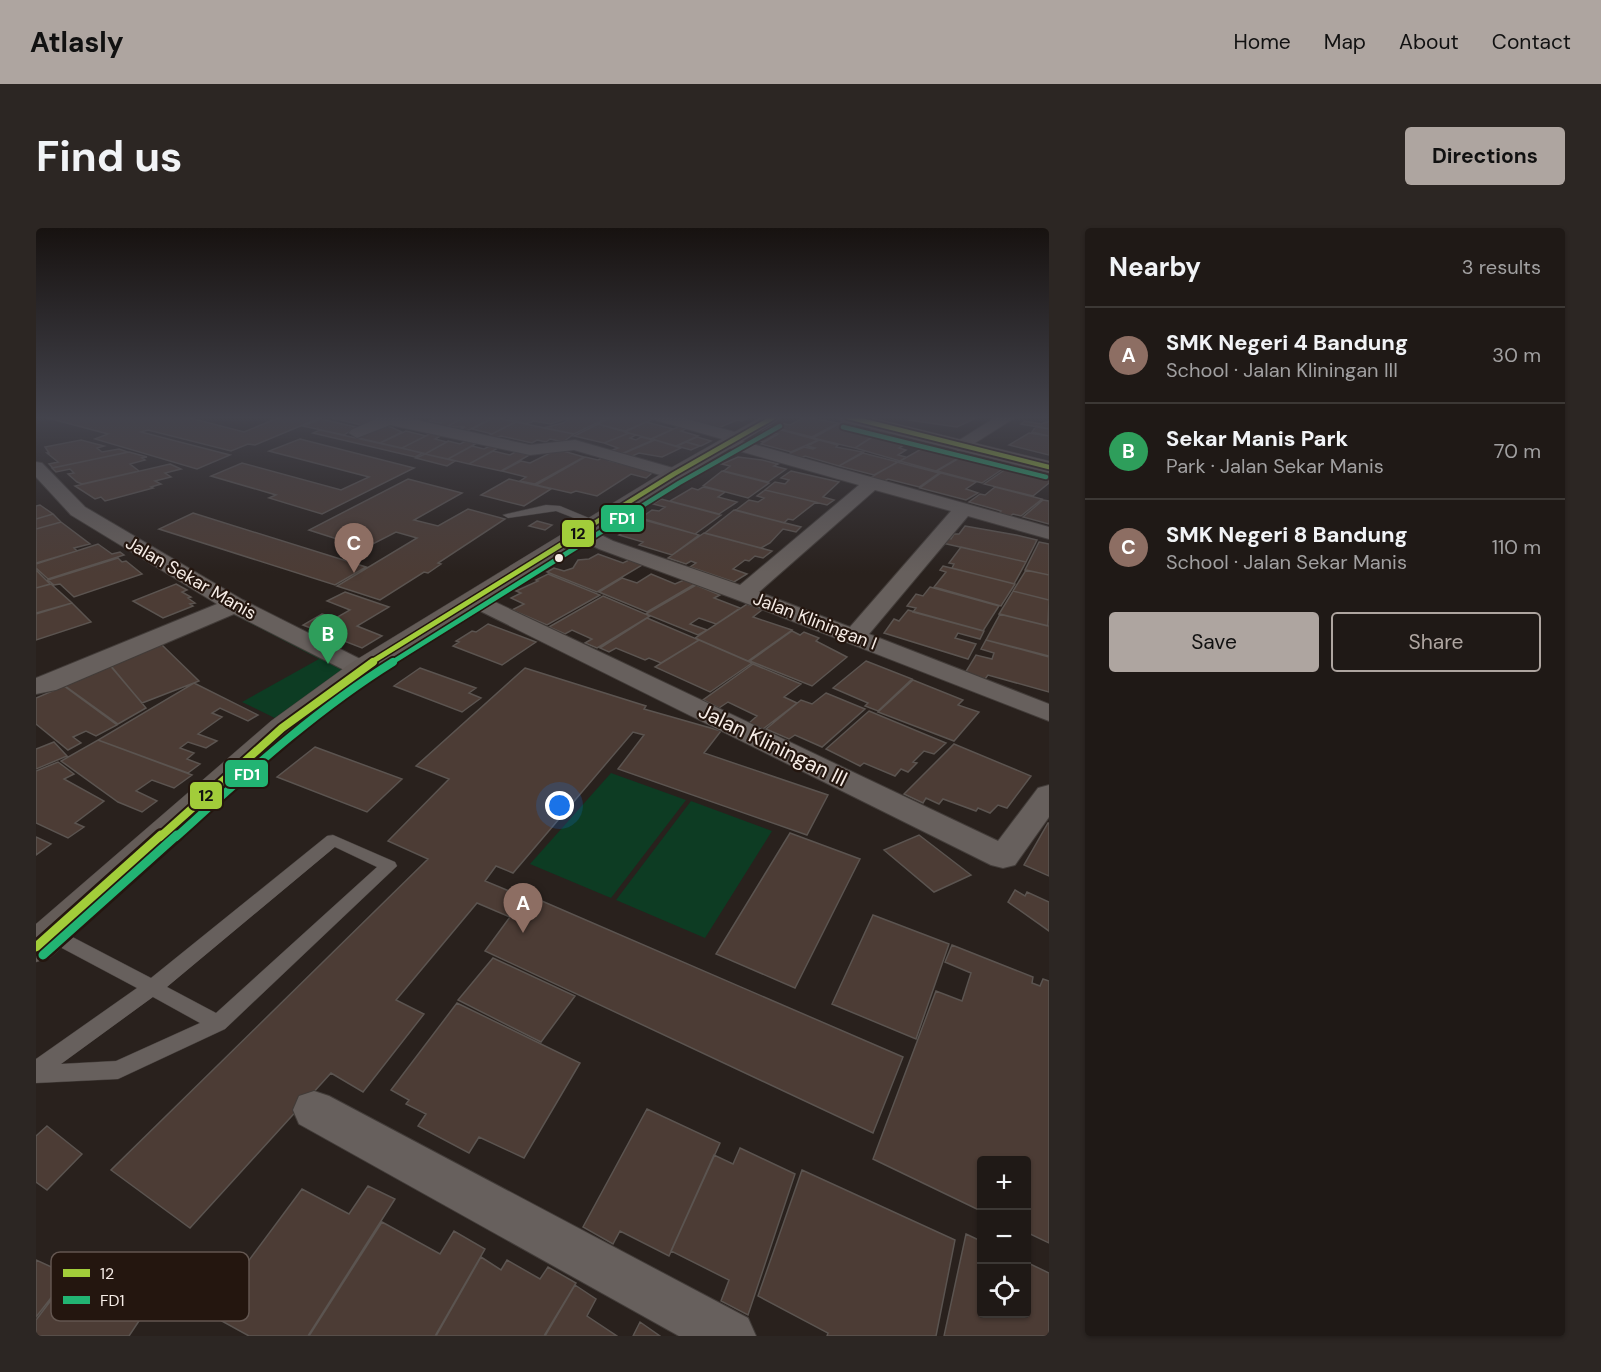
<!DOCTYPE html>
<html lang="en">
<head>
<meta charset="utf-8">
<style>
	body { margin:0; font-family:"DM Sans",sans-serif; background:#2c2623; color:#f1f3f6 }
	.controls { position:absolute; right:18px; bottom:18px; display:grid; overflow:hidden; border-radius:6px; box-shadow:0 2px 4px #0004 }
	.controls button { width:54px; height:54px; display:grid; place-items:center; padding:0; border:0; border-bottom:2px solid #3c3835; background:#1f1916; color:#f1f3f6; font:30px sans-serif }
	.you { position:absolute; left:524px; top:578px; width:21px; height:21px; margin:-15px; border:4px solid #fff; border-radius:50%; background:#1a73e8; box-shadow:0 0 0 9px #1a73e833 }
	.badge { display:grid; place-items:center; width:39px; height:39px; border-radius:50%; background:#aea5a0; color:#fff; font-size:20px; font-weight:700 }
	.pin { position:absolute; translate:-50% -50px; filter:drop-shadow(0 2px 3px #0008) }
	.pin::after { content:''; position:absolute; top:32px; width:21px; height:18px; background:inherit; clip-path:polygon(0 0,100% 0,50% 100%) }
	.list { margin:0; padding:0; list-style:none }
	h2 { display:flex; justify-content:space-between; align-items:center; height:78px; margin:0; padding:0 24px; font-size:26px }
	h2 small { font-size:20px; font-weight:400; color:#a1a0a1 }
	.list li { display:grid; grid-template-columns:39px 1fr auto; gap:18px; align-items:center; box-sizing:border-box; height:96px; padding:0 24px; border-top:2px solid #3c3835 }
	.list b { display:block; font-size:22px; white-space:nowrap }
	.list p { margin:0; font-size:20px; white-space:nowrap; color:#a1a0a1 }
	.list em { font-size:20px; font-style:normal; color:#a1a0a1 }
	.actions { display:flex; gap:12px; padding:18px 24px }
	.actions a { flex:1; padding:14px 0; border:2px solid #aea5a0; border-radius:6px; text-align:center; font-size:21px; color:#aea5a0 }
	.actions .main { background:#aea5a0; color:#111 }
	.icon { flex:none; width:33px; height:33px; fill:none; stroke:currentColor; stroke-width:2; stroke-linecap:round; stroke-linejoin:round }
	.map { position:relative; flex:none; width:1013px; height:1108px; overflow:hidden; border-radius:6px }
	header { display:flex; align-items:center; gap:36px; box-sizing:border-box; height:84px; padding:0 30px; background:#aea5a0; color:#111 }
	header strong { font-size:28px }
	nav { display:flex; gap:33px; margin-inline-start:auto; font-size:21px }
	.intro { display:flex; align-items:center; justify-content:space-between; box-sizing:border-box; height:144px; padding:0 36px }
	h1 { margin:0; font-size:42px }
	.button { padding:15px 27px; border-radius:6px; background:#aea5a0; color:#111; font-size:21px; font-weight:700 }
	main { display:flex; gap:36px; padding:0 36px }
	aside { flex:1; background:#1f1916; border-radius:6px; box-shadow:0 2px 4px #0004 }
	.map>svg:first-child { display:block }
</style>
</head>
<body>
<header>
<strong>Atlasly</strong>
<nav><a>Home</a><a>Map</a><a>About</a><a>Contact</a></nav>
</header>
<div class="intro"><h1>Find us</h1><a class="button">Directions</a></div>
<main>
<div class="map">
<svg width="1013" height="1108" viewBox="0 0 1013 1108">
	<rect width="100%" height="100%" fill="#29211d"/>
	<!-- green -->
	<path fill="#0d3c23" d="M197,379L321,442L247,494L206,474L283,431L191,383Z
		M575,545L650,572L575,670L494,636Z
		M655,573L736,603L669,710L580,672Z"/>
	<!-- building -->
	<path fill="#4c3c35" stroke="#5b5450" stroke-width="1.5" d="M8,189H156L154,190L208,204L244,189H286L219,217L212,216L195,223L112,202L105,204L194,227L161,241L59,211L72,206Z
		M292,189H341L342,190L325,197Z
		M400,189H428L409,200L400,198L405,195L393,193Z
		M429,189H458L429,204L422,202L429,199H410Z
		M459,189L479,194L456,206L436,201Z
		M477,189H531L532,190L515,196L498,193L490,196L474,191Z
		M536,189H563L569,191L538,206L507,200L527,195Z
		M575,189H614L617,191L589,203L562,196Z
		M652,189H713L706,193L701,192L680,201L647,192Z
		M769,189L802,195L776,209L736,199L744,195L754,197Z
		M878,189H940V190L921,199L873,192Z
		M285,191L320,199L308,207L267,198Z
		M989,193L1005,196L1013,193V201L985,196Z
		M480,194L538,206L527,214L514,211L510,214L501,212L496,215L465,208L460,210L452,208Z
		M610,194L637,201L615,211L589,204Z
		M806,194L819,197L813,200L831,204L836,201L845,203L819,220L777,210Z
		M348,196L366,204L344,215L319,209Z
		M562,196L593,205L568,215L538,208Z
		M644,198L652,200L645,203L662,208L640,218L616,211Z
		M1000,198L1013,201V208L996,204Z
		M734,199L782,212L755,224L725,216L742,206L727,203Z
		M284,202L387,225L379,229L277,205Z
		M370,203L390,208L366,220L344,215Z
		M846,203L855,205L850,209L871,215L863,220L870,222L862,227L870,229L864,233L819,220Z
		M397,204L408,206L399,211L411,214L389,226L366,220Z
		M727,204L739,207L727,214L715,211Z
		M593,205L600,207L594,210L600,212L605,209L617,212L585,226L574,223L582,220L568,215Z
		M993,205L1013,208V227L973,217Z
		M661,209L675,213L665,218L650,214Z
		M264,211L378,240L286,286L233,270L240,267L175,248L206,235L305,262L333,249L233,223Z
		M45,212L68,218L61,220L66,224L83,221L92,224L17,240L13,236L22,234L11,225H13L9,219Z
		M619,212L645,220L626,229L603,225L594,229L586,226Z
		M783,212L802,217L800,219L827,224L803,238L769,228L763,231L750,227L768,219L777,221L779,220L771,218Z
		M412,213L424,216L430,213L441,215L412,231L389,226Z
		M650,214L664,218L655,222L641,218Z
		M436,218L448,221L454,218L462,220L433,236L412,231Z
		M524,220L530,221L527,223L548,229L499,256L484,253L490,249L466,243L485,233L494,235Z
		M887,220L901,222L924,229L900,243L864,233Z
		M457,223L474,227L481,223L495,226L465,243L433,236Z
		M93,224L111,229L106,230L109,232L94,236L103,243L46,256L41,254L32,246L38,245L34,241L20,244L16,240Z
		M827,225L862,234L838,247L803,238Z
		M389,226L419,233L411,238L380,230Z
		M549,229L562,232L568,229L577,232L574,233L615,243V246L610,250L595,246L561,268L540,263L535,265L500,257Z
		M702,229L726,232L742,236L738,238L750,241L732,254L688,243L694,238L686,236Z
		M925,229L968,240L946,255L901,243Z
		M861,234L903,245L883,259L852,251L845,255L832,251Z
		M134,236L145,241L129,245L135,249L119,253L125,256L115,259L117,260L69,273L65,269L59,271L39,258Z
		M976,237L992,241L988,245L1013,249V255L997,268L948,256Z
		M686,243L733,255L712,270L667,258Z
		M755,243L803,254L787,269L798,272L791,277L729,262L739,254L749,256L753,252L745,250Z
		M905,245L940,254L930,261L942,265L930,272L884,260Z
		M372,251L426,265L378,292L402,298L432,281L469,291L402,335L405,336L392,345L388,344L344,372L301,358L381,310L360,304L329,320L273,302Z
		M473,251L515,261L488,278L445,267Z
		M667,259L689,264L682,269L701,274L683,286L634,273L656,260L662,262Z
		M959,259L1006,271L985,288L977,286L972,290L960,287L965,283L933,274L944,266L949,267Z
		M729,262L780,274L757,292L752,291L748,295L700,282L713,272L722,274L728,270L721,268Z
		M625,271L685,287L659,306L605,290L616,282L623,283L629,279L617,276Z
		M1007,272L1013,273V296L987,289Z
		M4,277L17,286L0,291V278Z
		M698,282L765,299L760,304L747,301L734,315L725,320L669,305Z
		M157,285L330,339L299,357L123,301Z
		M17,286L25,294L0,301V291Z
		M608,292L663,307L636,327L603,317L607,314L583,307Z
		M501,293L516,297L509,302L493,298Z
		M25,294L54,316L38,320L41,323L0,335V301Z
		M929,298L980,307L1001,312L990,334L902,314L906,309L915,311L918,306H923Z
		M668,305L736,323L727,330L719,328L713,333L709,332L697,341L711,346L698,354L654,339L660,335L655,333L650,336L632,330Z
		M1003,314L1013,316V347L989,342Z
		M62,316L76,326L84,324L88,327L12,351L0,340V336Z
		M925,319L990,334L978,356L916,340L918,336L913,335Z
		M562,326L587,335L595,331L608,336L561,364L511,344L518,340L528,343L537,340L542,332L553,331Z
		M82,330L86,334L90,333L106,346L38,369L24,356L18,357L12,352Z
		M907,338L979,356L965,378L898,359L910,344L904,342Z
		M0,342L14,356L0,360Z
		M990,342L1013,347V372L977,363Z
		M512,346L564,367L511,397L476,382L488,376L475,370L485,365L480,363L502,353L500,352Z
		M615,346L639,356L648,352L659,356L611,384L563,364L586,350L601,355Z
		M15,356L36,375L0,385V360Z
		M140,356L151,362L146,364L155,369L152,370L159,375L154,376L157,378L127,390L97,373Z
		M660,357L684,367L678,370L704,380L680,396L663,390L654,396L671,402L662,407L610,386Z
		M894,359L963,378L947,403L877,384L880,380L871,378L880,366L887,368Z
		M977,363L1013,372L1012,398L963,386Z
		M309,364L353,379L321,398L346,408L326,420L267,397L286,386L300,390L314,382L291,373Z
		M567,368L614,388L561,420L549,415L556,411L536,402L529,406L513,399Z
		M36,375L55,394L0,412V386Z
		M711,376L726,382L717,389L756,402L712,433L659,410Z
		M872,382L948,403L944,411L922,405L919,410L940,416L932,431L848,405L858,391L863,393Z
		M964,386L1013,398V428L950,412Z
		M611,390L663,412L625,435L613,430L609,432L580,420L573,424L564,420Z
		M452,396L500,414L466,437L417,418L423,414L420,413L436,403L440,404Z
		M756,403L764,407L768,404L783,410L780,413L811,429L776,458L714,433Z
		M663,412L716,435L674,464L619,439Z
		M950,412L1013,429V464L952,447L949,451L929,445L940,427L956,431L958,425L945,421Z
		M126,417L163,453L106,475L72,435Z
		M70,432L110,480L82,496L25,455Z
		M830,433L876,451L842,483L829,478L832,475L797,460Z
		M717,436L765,456L748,469L761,475L727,501L713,495L721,488L692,474L683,480L667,472Z
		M384,440L440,460L433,465L445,470L426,484L358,458Z
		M489,440L610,478L608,481L685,503L668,525L792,567L771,607L582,541L608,507L597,504L477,645L460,638L449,653L490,670L492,667L867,829L837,905L449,723L474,689L441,675L360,772L388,786L327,864L295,845L154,1000L75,942L392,631L352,613L413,551L380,538Z
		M877,452L927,472L922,477L943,484L918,513L842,484Z
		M158,455L222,487L212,493L184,480L176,485L186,489L162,506L181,513L170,520L152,514L144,520L158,525L151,531L164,536L152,545L62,512Z
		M28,458L81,497L60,508L50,503L37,509L45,515L32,522L0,496V470Z
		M790,465L829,481L786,519L759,507L753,511L730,501L765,472L776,476Z
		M833,483L910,515L898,526L888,523L877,534L881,535L872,544L865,541L859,548L828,535L824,538L790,521Z
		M62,512L156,547L138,560L116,552L100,563L121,573L106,584L82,574L25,533Z
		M18,514L31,528L0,541V521Z
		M918,516L995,548L971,580L962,577L954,585L942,580L940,583L907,571L903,576L890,570L887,575L868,566Z
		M279,519L366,551L331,584L241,549Z
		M22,534L38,546L28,551L68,573L39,595L48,599L32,610L0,595V543Z
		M1012,595H1013V648L988,637Z
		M754,605L824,631L759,760L680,726Z
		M883,607L935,647L898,664L848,622Z
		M0,609L15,616L0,627Z
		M979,662L989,668L991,664L1013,674V703L972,674Z
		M837,687L913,716L880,811L796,776Z
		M916,717L997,749L996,755L1004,758L1007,751L1013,753V1015L990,1004V932H945V983L837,931L900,763L926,773L935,745L909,734Z
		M457,730L539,768L505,814L422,772Z
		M421,775L544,835L488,930L443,909L433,925L382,898L390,886L370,876L373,872L355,862Z
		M611,881L684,915L633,1028L584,1003L577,1016L547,999Z
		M11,898L46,926L11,962L0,954V908Z
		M704,920L759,946L712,1087L685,1073L693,1052L635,1023L678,927L697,936Z
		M766,942L919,1012L900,1108H791L792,1105L722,1068Z
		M332,958L359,971L272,1108H213L173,1086L266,961L313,986Z
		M346,994L404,1026L418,1003L449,1021L399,1108H273Z
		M930,1006L945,1013V1086H990V1034L1013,1045V1108H908Z
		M445,1029L465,1042L471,1032L504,1051L512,1039L540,1055L508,1108H400Z
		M0,1032L33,1047L0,1089Z
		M35,1046L111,1081L93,1108H0V1092Z
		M539,1057L560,1071L551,1088L581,1108H509Z
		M604,1094L624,1108H597Z"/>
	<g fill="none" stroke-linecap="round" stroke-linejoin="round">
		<!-- lane casing -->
		<g stroke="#423c39" stroke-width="1">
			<path id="lane" d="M510,277L524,278L565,295L556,297L520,283L472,290L467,287Z
				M297,607L359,634L361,638L189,801L82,851L0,855V831L101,760L9,711L6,706L9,701L15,699L21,701L115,750L291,608ZM299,619L341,639L180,785L131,759ZM117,769L164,795L80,833L25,836Z"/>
		</g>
		<!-- street casing -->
		<g stroke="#423c39" stroke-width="2">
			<path id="street" d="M344,189H367L494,217L539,212L644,242L647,246L644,250L638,251L538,222L494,227L354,197L321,210L313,205L315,202Z
				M617,189H644L706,206L708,210L706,213L1013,299V311L932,288L833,406L1013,476V493L699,371L563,321L537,308L534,304L537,300H551L577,313L704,357L823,257L686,218L684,214L686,211L619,192ZM839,262L915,283L814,399L723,364Z
				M960,189H980L928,222L922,223L914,218Z
				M0,234L6,235L49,279L207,372L334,436L338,441L334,446L325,449L316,446L198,386L20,462L0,466V450L181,376L35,287L0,249Z
				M438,364L962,613L1002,560L1013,557V589L979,637L967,640L955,637L430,376L427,371L430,366Z
				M278,863L293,868L712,1090L720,1108H643L263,896L257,882L263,868Z"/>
		</g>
		<!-- secondary casing -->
		<g stroke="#423c39" stroke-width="1">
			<path id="secondary" d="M725,189H747L645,250L335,447L257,507L14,730L0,734V696L235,493L315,435L631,242Z
				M802,189H833L1013,233V245L804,193Z"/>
		</g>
		<!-- lane -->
		<use href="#lane" fill="#67605d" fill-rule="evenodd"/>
		<!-- street -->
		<use href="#street" fill="#67605d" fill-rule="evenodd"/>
		<!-- secondary -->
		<use href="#secondary" fill="#645c58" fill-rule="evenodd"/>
		<!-- bus-1-far3 casing -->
		<g stroke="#24160f" stroke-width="8">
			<path id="bus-1-far3" d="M812,189L1013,239
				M554,298L638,246L738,189"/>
		</g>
		<!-- bus-1-far2 casing -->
		<g stroke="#24160f" stroke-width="8">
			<path id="bus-1-far2" d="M334,435L557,297"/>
		</g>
		<!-- bus-1-far1 casing -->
		<g stroke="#24160f" stroke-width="12">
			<path id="bus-1-far1" d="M124,609L246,500L337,434"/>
		</g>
		<!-- bus-1 casing -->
		<g stroke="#24160f" stroke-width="14">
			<path id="bus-1" d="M0,719L125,607"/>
		</g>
		<!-- bus-2-far3 casing -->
		<g stroke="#24160f" stroke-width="8">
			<path id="bus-2-far3" d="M807,199L1010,249
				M574,298L643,255L744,198"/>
		</g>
		<!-- bus-2-far2 casing -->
		<g stroke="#24160f" stroke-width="8">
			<path id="bus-2-far2" d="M355,435L576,297"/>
		</g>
		<!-- bus-2-far1 casing -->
		<g stroke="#24160f" stroke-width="12">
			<path id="bus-2-far1" d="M140,609C209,547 278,483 357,434"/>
		</g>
		<!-- bus-2 casing -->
		<g stroke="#24160f" stroke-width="14">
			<path id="bus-2" d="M7,727L141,607"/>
		</g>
		<!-- bus-1-far3 -->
		<use href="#bus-1-far3" stroke="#a2cd3a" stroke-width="4.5"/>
		<!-- bus-1-far2 -->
		<use href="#bus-1-far2" stroke="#a2cd3a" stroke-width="5"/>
		<!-- bus-1-far1 -->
		<use href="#bus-1-far1" stroke="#a2cd3a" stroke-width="8"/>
		<!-- bus-1 -->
		<use href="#bus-1" stroke="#a2cd3a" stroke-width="9"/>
		<!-- bus-2-far3 -->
		<use href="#bus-2-far3" stroke="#22b473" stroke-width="4.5"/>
		<!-- bus-2-far2 -->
		<use href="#bus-2-far2" stroke="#22b473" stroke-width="5"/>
		<!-- bus-2-far1 -->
		<use href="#bus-2-far1" stroke="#22b473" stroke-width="8"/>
		<!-- bus-2 -->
		<use href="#bus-2" stroke="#22b473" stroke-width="9"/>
	</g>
	<!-- sky -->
	<linearGradient id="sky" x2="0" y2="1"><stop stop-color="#171210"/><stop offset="0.55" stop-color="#43434c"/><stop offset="1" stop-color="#43434c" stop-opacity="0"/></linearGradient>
	<rect width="1013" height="345" fill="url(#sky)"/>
	<!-- markers -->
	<circle fill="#f6ece6" stroke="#24160f" stroke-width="2" cx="523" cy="330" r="5"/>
	<g text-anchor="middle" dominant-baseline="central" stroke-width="4.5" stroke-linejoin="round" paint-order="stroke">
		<!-- far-street labels -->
		<g font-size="18" fill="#f6ece6" stroke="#24160f">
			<text transform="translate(155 350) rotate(30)">Jalan Sekar Manis</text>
			<text transform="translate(779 393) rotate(21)">Jalan Kliningan I</text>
		</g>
		<!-- street labels -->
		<g font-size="21" fill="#f6ece6" stroke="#24160f">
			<text transform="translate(737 517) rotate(26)">Jalan Kliningan III</text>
		</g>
	</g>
	<!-- legend -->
	<rect x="15" y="1024" width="198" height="69" rx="9" fill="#24160f" stroke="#635650" stroke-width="1.5"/>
	<rect x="27" y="1041" width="27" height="8" fill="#a2cd3a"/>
	<rect x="27" y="1068" width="27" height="8" fill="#22b473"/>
	<g font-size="16" fill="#f6ece6">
		<text x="64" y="1051">12</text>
		<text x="64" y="1078">FD1</text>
	</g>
	<g stroke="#24160f" stroke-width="2">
		<rect x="564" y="276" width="45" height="29" rx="6" fill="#22b473"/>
		<rect x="525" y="291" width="34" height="29" rx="6" fill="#a2cd3a"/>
		<rect x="188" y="531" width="45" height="29" rx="6" fill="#22b473"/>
		<rect x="153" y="553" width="34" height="29" rx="6" fill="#a2cd3a"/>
	</g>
	<g font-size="16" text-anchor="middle" font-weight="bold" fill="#fff">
		<text x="586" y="296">FD1</text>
		<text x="211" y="552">FD1</text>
	</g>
	<g font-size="16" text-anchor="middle" font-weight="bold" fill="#111">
		<text x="542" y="311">12</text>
		<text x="170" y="573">12</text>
	</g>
</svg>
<div class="controls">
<button>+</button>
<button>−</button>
<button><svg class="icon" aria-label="locate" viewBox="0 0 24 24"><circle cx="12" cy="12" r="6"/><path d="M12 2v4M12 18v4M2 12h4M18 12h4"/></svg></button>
</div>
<div class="you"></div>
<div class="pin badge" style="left:487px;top:705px;background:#8d6e63">A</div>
<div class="pin badge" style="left:292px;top:436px;background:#2e9e5b">B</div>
<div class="pin badge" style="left:318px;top:345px;background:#8d6e63">C</div>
</div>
<aside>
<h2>Nearby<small>3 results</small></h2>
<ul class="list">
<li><span class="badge" style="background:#8d6e63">A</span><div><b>SMK Negeri 4 Bandung</b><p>School · Jalan Kliningan III</p></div><em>30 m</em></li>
<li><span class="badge" style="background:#2e9e5b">B</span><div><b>Sekar Manis Park</b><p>Park · Jalan Sekar Manis</p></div><em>70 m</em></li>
<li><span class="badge" style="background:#8d6e63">C</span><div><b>SMK Negeri 8 Bandung</b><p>School · Jalan Sekar Manis</p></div><em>110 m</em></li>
</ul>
<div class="actions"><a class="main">Save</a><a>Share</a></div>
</aside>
</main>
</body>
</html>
